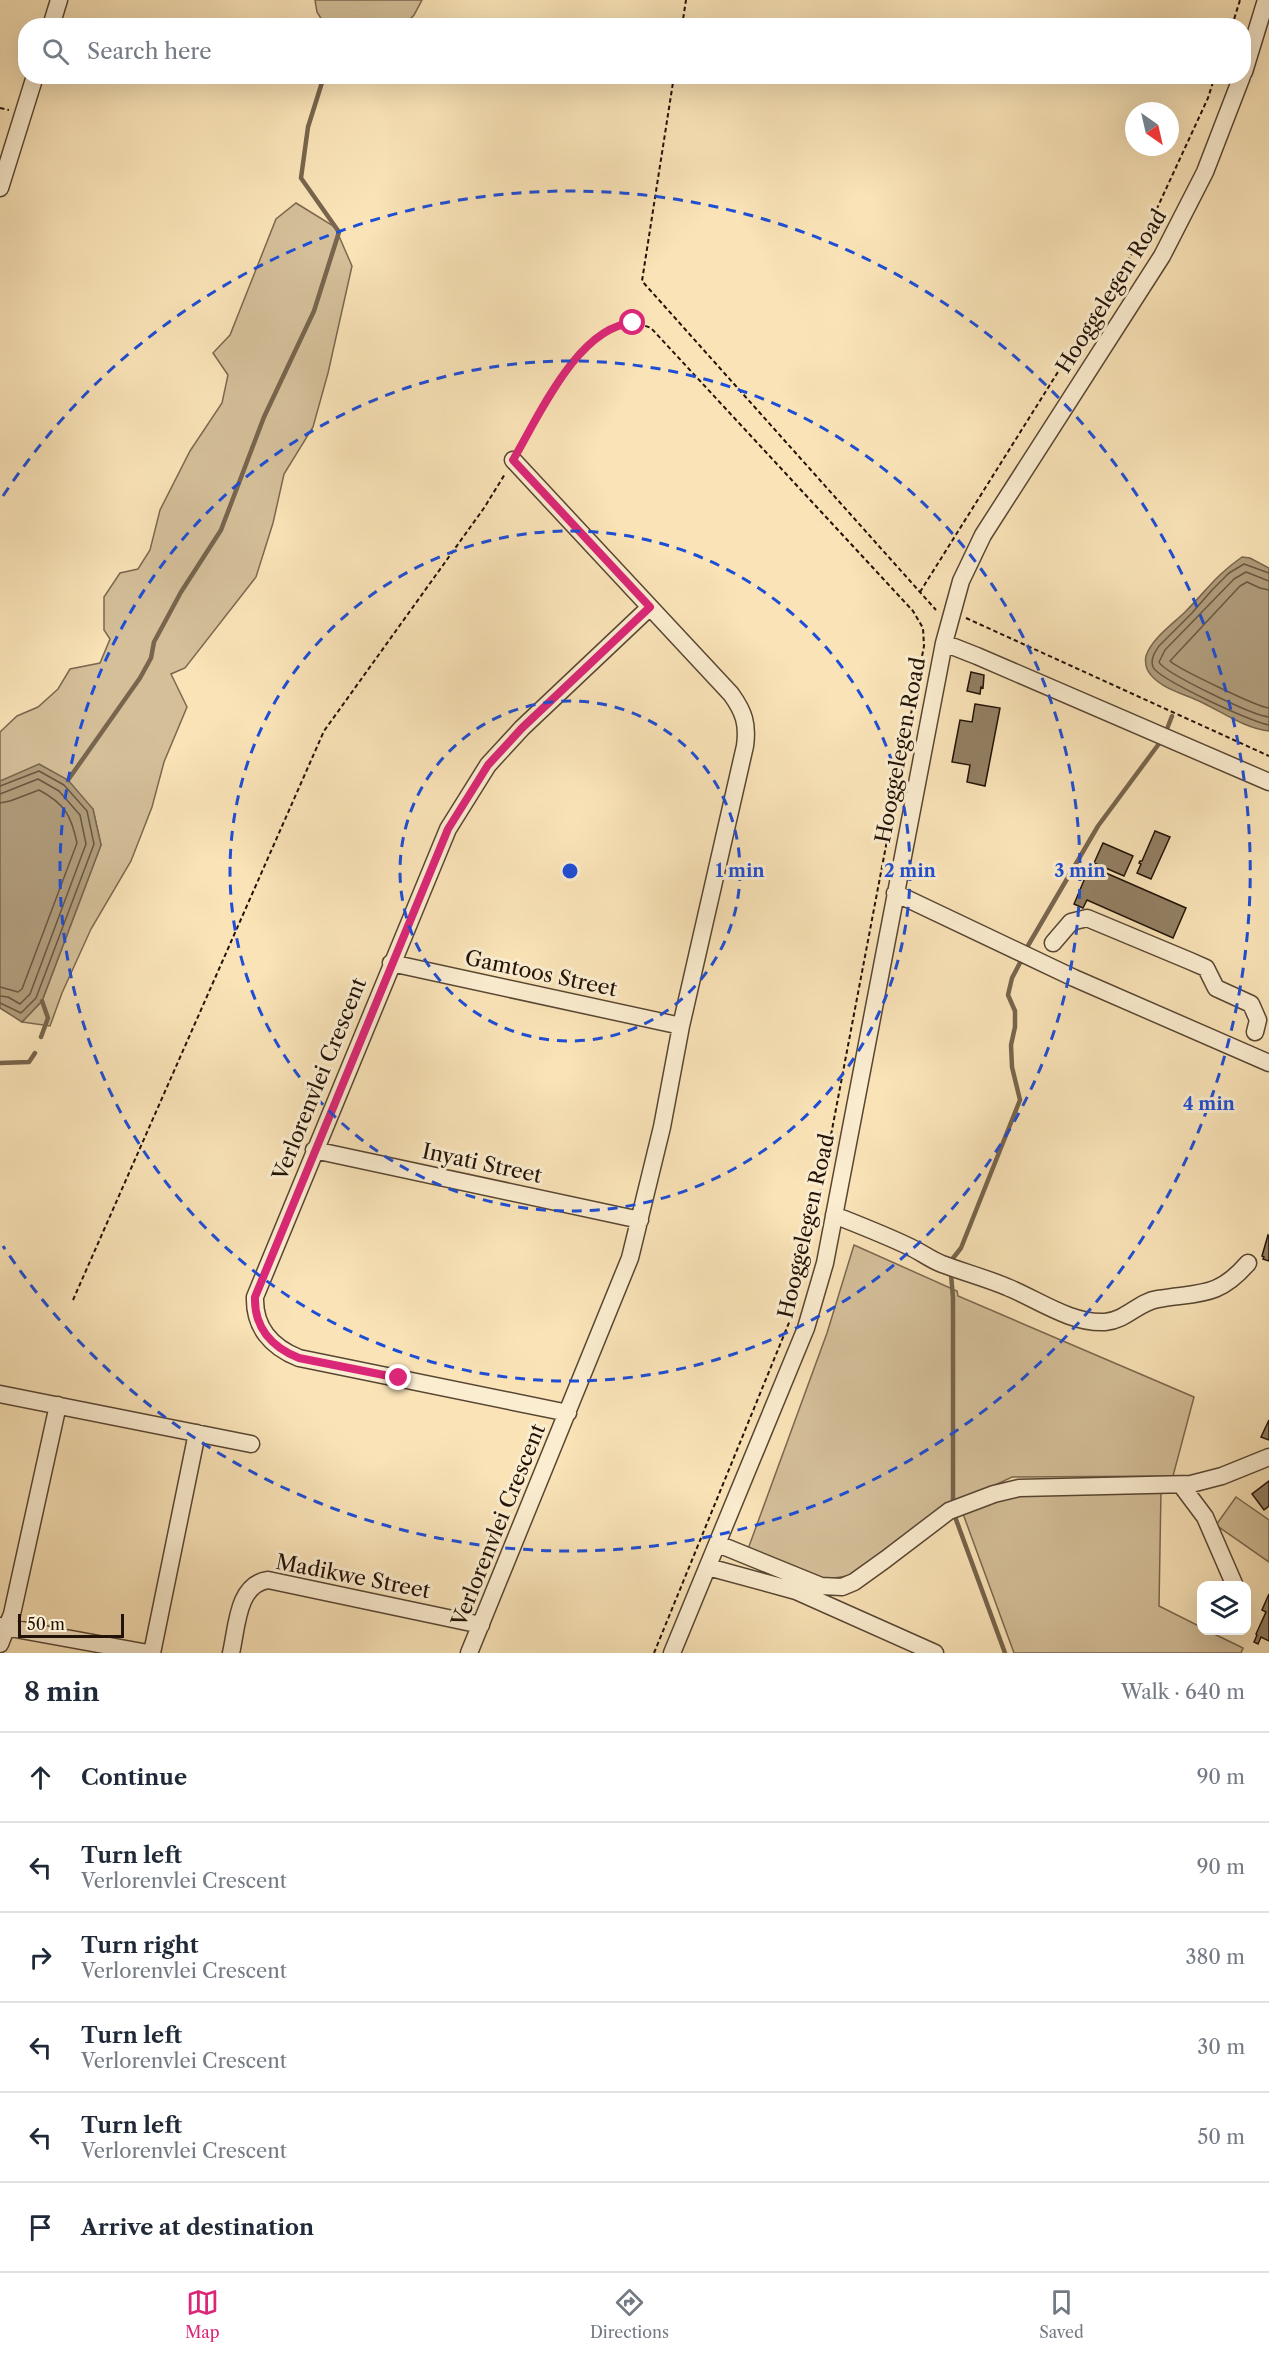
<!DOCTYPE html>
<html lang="en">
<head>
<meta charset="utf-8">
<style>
	body { margin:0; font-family:"Libre Caslon Text",serif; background:#f2f2f3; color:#1f2937 }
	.controls { position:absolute; right:18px; bottom:18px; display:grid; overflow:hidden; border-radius:12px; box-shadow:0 6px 24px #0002 }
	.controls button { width:54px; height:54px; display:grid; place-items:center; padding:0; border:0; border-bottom:2px solid #e0e1e3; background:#fff; color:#1f2937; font:30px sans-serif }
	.compass { position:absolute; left:1125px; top:102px; width:54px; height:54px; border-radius:50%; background:#fff; box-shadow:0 6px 24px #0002; rotate:146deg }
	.scale { position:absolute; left:18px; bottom:15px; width:106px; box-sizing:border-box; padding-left:6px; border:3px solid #221207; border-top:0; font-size:16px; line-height:21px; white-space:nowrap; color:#221207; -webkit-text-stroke:4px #fbedd0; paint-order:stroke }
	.stop { position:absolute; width:18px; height:18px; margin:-14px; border:4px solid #db2777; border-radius:50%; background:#fff }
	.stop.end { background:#db2777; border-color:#fff; box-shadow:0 2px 6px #0008 }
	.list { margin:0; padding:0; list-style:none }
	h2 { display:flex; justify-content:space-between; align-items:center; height:78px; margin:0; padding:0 24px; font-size:26px }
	h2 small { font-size:20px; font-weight:400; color:#747a83 }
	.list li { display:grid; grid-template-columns:39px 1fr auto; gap:18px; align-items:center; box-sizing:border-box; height:90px; padding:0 24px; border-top:2px solid #e0e1e3 }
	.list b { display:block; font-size:22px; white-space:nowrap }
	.list p { margin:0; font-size:20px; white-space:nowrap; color:#747a83 }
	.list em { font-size:20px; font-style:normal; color:#747a83 }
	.icon { flex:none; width:33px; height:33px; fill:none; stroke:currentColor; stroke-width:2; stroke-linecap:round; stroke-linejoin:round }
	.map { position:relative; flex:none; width:1269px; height:1653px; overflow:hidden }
	.search { position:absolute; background:#fff; box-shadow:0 6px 24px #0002; left:18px; right:18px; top:18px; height:66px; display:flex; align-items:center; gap:15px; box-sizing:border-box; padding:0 21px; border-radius:24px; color:#747a83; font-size:22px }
	.sheet { height:618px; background:#fff }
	nav { display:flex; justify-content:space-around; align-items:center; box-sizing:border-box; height:84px; border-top:2px solid #e0e1e3; background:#fff; font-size:16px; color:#747a83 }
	nav a { display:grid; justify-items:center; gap:3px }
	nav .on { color:#db2777 }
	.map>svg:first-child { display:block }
</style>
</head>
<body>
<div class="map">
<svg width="1269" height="1653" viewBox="0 0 1269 1653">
	<rect width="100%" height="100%" fill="#f9e3b7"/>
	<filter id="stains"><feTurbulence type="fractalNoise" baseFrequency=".00333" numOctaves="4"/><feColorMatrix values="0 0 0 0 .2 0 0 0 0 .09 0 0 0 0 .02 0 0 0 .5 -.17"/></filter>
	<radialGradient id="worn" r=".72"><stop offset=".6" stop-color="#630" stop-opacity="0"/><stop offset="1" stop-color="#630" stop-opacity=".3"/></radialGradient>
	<!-- green -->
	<path fill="#d4bf99" stroke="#7b6850" stroke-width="1.5" d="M315,0H422L414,15L404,26L325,25L317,12Z
		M296,203L335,227L352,266L328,373L313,427L284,474L273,523L256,577L185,668L171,674L187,707L164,762L152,807L131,861L91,929L62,993L50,1026L22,1022L42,1001L101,845L93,809L0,781V732L17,716L38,707L58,689L70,669L100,663L110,639L104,630V597L120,573L138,569L150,550L160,510L190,451L222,403L228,375L213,353L230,335L276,219Z
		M854,1245L957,1291L958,1296L1194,1397L1173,1476L1012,1477L957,1503L853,1575L822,1580L748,1549L827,1333Z
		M1161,1490L1159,1606L1201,1627L1202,1630L1208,1631L1239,1646L1243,1648L1241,1653H1014L962,1511L1010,1495Z
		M1236,1497L1269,1520V1562L1216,1525Z"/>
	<!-- water -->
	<path fill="#b09c7b" stroke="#77654d" stroke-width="1.5" d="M1242,557L1250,558L1269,568V731C1244,728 1224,713 1201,702C1185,694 1156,688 1147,669C1146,666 1145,660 1146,656C1152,638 1173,624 1186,611C1207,590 1216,575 1242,557Z
		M39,764L68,780L93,809L101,845L42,1001L22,1022L0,1008V781Z"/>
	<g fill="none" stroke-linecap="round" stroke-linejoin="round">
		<!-- shore -->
		<path stroke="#695741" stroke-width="1.5" d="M1269,573L1244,564L1229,573L1212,590L1192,613L1159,646C1155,652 1150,659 1153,667C1158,679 1253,723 1269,725
			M1269,581L1246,572L1234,579L1165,650L1159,662C1164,673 1254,716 1269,717
			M1269,590L1260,588L1247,582L1240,586L1170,661C1177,668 1257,707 1269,708
			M0,786L39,771L64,785L87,811L94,844L36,998L21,1013L0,1003
			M0,794L38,779L59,791L80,815L86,844L30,994L20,1004L8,997L0,996
			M0,803L10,801L39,790C65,804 71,815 77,843L22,989L18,992L0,987"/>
		<!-- stream -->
		<path stroke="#77654d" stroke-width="4.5" d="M1167,729L1172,716
			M68,780L140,678L151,658L154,642L181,592L221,530L264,417L314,311L339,232L301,178L308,127L324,76
			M1026,949L1098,826L1161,741
			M41,1037L48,1018L42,1001
			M0,1063L29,1062L35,1053
			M950,1262L961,1248L1020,1100L1012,1067L1011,1045L1015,1027V1011L1008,995L1012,978L1022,959
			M951,1274L953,1298V1506
			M954,1514L1005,1653"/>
	</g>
	<!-- building -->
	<path fill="#927f63" stroke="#221207" stroke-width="1.5" d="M971,672L984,675L983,688L981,687L980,694L967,691Z
		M975,704L1000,708L985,786L967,782L970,765L952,762L960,720L972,722Z
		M1155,831L1170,837L1151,879L1137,873L1141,864L1139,863L1140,861H1142Z
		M1103,843L1133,856L1124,876L1094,863Z
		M1090,866L1186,908L1173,938L1087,900L1083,908L1074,904Z
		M1268,1235L1269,1236V1261L1263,1259L1264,1257L1262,1256Z
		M1269,1420V1440L1261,1437Z
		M1269,1481V1506L1264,1510L1252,1494Z
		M1269,1594V1641L1261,1637L1258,1644L1254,1642L1257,1635L1256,1634L1266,1612L1262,1610Z"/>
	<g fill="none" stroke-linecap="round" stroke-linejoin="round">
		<!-- minor casing -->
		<g stroke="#584633" stroke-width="19">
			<path id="minor" d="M51,26L59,0
				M1244,72L1266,0
				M0,188L35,76
				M944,643L977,656L1269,782
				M895,893L1074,978L1269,1063
				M1053,943L1071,922L1087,918L1190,961L1206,968L1216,988L1251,1004L1258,1020L1255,1032
				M391,963L681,1026
				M314,1150L640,1220
				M834,1215C859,1225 885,1235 910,1247C921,1252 931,1260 942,1264C963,1272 986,1278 1007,1287C1037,1299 1071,1324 1105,1322C1127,1320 1138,1302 1158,1299C1199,1292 1218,1298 1248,1263
				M0,1394L251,1444
				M568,1413L299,1358C271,1347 254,1327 255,1297L448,829L488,765L522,728L650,607
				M1181,1485L1205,1517L1235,1586
				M718,1544L821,1586L842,1587L854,1582L886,1559L949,1511L994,1494L1019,1488L1191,1484L1222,1476L1269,1457
				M708,1567L796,1591L935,1653
				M0,1626L148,1653
				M0,1644L12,1614L58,1405
				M152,1653L197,1433
				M231,1653C237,1628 237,1584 268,1580L481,1625
				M469,1653L630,1258L662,1127L681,1026L745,746C748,724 744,712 731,694L513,460
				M672,1653L806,1328L825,1263L944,643L961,581L983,535L1162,256L1205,172L1242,76"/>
		</g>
		<!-- path -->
		<path stroke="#221207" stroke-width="2" stroke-dasharray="4.5 3" stroke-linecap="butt" d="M682,26L686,0
			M1232,26L1240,0
			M674,76L642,281L936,610
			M0,108L9,110
			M520,448L569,365C576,355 585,349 594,341C612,326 627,318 651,328L913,611L923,628L924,646L804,1277
			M920,592L1147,230L1208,98L1215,76
			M966,618L1269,756
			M73,1300L324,731L484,508L505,474
			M654,1653L795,1308"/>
		<!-- minor -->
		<use href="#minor" stroke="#fbedd0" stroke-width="16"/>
	</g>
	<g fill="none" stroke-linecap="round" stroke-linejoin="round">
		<!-- route -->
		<path stroke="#db2777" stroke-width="8" d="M399,1378L299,1358C271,1347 254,1327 255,1297L448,829L488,765L522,728L650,607L513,460C538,418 578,326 633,323"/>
	</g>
	<!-- distance rings -->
	<g fill="none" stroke="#1d4ed8" stroke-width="3" stroke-dasharray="10 8">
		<circle cx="570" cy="871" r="170"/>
		<circle cx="570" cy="871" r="340"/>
		<circle cx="570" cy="871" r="510"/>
		<path d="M3 496A680 680 0 1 1 3 1246"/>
	</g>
	<g text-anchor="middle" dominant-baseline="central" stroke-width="6" stroke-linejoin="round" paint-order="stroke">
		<!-- street labels -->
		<g font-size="21" fill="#221207" stroke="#fbedd0">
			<text transform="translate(1111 291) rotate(-58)">Hooggelegen Road</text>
			<text transform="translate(900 750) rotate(-79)">Hooggelegen Road</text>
			<text transform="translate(541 973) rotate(12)">Gamtoos Street</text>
			<text transform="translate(319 1079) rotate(-68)">Verlorenvlei Crescent</text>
			<text transform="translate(482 1163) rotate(12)">Inyati Street</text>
			<text transform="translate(806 1226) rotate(-77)">Hooggelegen Road</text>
			<text transform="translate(498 1525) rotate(-68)">Verlorenvlei Crescent</text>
			<text transform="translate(353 1576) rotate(11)">Madikwe Street</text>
		</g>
	</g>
	<circle cx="570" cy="871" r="9" fill="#1d4ed8" stroke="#fbedd0" stroke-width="3"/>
	<g font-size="18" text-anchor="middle" font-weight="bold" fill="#1d4ed8" stroke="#fbedd0" stroke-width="6" stroke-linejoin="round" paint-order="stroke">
		<text x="740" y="877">1 min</text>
		<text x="910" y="877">2 min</text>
		<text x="1080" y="877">3 min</text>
		<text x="1209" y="1110">4 min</text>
	</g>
	<rect width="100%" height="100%" filter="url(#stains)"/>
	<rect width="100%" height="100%" fill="url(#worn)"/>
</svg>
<div class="controls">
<button><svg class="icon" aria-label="layers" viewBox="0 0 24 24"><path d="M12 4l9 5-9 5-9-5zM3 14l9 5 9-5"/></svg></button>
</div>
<svg class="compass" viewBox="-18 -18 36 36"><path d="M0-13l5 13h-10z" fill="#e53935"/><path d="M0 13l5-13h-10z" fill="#747a83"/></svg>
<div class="scale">50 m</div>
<div class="stop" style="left:633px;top:323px"></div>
<div class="stop end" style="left:399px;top:1378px"></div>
<div class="search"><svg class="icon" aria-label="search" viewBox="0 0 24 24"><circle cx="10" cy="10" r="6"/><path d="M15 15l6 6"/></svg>Search here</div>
</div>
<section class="sheet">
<h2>8 min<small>Walk · 640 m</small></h2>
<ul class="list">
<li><svg class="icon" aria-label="ahead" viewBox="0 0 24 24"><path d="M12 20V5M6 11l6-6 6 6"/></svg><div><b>Continue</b></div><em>90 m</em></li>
<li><svg class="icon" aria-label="left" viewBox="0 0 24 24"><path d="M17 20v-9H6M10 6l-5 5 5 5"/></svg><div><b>Turn left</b><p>Verlorenvlei Crescent</p></div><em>90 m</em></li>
<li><svg class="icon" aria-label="right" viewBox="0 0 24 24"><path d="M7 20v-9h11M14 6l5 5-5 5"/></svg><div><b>Turn right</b><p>Verlorenvlei Crescent</p></div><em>380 m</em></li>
<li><svg class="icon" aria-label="left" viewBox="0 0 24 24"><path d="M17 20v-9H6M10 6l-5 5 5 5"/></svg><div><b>Turn left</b><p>Verlorenvlei Crescent</p></div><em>30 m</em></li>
<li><svg class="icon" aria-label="left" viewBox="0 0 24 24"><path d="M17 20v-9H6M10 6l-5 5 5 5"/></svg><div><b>Turn left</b><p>Verlorenvlei Crescent</p></div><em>50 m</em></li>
<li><svg class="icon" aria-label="arrive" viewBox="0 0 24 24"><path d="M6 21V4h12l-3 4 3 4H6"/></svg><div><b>Arrive at destination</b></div></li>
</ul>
</section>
<nav>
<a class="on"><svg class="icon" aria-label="map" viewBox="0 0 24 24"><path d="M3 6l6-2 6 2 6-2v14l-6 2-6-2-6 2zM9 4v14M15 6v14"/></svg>Map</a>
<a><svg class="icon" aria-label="directions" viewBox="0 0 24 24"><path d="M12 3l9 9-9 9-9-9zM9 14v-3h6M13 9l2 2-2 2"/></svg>Directions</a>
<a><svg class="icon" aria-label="saved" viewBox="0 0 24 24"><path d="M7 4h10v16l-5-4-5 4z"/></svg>Saved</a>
</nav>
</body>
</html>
